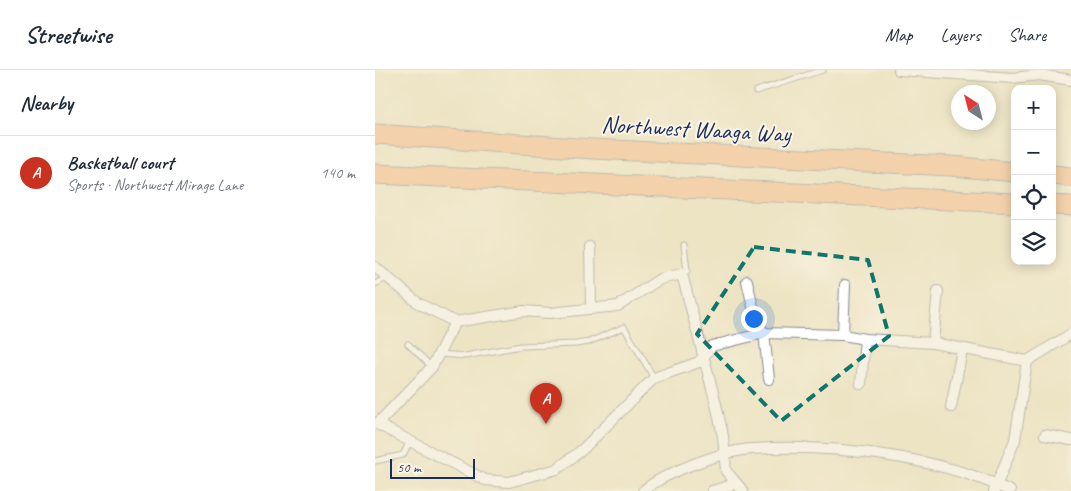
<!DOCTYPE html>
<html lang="en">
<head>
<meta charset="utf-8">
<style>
	body { margin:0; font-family:Caveat,sans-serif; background:#f6f6f7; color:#1f2937 }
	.controls { position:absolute; right:15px; top:15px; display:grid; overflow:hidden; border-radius:10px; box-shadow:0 2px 12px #0003 }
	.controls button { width:45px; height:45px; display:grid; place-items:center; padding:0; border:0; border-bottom:1px solid #e0e1e3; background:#fff; color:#1f2937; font:25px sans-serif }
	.compass { position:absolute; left:576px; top:15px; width:45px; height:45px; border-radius:50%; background:#fff; box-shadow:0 2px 12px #0003; rotate:324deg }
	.scale { position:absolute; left:15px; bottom:12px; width:85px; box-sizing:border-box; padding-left:5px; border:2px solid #1b2f5e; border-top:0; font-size:14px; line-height:18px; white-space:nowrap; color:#1b2f5e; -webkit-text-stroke:4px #fcf5e5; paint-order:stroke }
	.you { position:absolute; left:378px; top:248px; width:18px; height:18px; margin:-12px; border:4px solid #fff; border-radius:50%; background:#1a73e8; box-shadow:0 0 0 8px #1a73e833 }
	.badge { display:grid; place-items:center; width:32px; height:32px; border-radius:50%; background:#c8321e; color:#fff; font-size:16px; font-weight:700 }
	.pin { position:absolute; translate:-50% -41px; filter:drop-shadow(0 1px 2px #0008) }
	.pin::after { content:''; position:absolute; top:26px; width:18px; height:15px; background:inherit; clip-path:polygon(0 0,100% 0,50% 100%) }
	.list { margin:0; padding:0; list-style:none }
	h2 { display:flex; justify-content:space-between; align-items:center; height:65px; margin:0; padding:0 20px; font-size:21px }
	h2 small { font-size:16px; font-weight:400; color:#747a83 }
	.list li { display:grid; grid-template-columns:32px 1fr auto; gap:15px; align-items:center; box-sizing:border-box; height:75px; padding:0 20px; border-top:1px solid #e0e1e3 }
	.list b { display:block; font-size:19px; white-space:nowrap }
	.list p { margin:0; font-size:16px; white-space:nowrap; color:#747a83 }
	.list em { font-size:16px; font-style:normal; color:#747a83 }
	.icon { flex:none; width:28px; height:28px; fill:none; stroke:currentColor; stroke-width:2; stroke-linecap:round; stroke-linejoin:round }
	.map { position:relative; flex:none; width:696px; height:421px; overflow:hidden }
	header { display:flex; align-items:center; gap:30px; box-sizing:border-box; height:70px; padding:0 25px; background:#fff; border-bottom:1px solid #e0e1e3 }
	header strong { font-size:24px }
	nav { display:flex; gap:28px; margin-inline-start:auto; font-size:18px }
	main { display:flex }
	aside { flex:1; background:#fff }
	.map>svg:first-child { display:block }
</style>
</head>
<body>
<header>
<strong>Streetwise</strong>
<nav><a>Map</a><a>Layers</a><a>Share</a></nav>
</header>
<main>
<aside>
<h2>Nearby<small></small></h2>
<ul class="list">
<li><span class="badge">A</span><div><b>Basketball court</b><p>Sports · Northwest Mirage Lane</p></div><em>140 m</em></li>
</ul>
</aside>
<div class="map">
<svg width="696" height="421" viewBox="0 0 696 421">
	<rect width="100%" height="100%" fill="#fcf5e5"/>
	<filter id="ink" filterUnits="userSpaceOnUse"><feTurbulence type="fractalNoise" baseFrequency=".02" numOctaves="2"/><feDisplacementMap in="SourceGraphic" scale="10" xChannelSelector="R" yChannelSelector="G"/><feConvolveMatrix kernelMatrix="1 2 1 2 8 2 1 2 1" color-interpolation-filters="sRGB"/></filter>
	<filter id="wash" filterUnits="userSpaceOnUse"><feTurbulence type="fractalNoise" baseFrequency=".0096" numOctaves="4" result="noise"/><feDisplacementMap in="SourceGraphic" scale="20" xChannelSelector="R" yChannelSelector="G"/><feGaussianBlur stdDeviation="1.12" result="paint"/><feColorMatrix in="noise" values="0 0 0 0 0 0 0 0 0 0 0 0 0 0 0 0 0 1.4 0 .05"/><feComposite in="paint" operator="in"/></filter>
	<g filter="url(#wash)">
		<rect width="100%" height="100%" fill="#ede4c4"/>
	</g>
	<g filter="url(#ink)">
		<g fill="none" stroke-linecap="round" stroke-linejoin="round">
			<!-- lane casing -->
			<g stroke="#848a91" stroke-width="7">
				<path id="lane" d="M381,21L448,0
					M307,204L312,201L309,175
					M0,214L13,207
					M33,274L57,297
					M64,284L90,286L146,276L201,274L214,272L249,257L279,308
					M0,391L28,385L35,371"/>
			</g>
			<!-- street casing -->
			<g stroke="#848a91" stroke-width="12">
				<path id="street" d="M524,0L638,8L664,5L696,10
					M215,177L216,237
					M0,197L43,233L80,252L149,241L175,243L243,236L285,209L307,204L341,334L348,366L351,401L368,421
					M372,211L381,250L389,263L394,309
					M468,265L470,215
					M558,273L563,221
					M652,291L696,264
					M486,314L490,269
					M576,337L587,280
					M0,353L110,410L134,412L182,399L208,379L279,308L324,292L337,276L389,263L468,265L490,269L558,273L652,291
					M2,354L57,297L80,252
					M670,365L696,370
					M268,421C290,402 348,381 377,379C457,374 563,386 635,421
					M337,421L360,414
					M619,421L640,370L652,291"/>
			</g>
			<!-- highway casing -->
			<g stroke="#848a91" stroke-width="21">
				<path id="highway" d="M0,64L218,79L576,96L640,102
					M0,104L640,133
					M677,105L696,107
					M677,135L696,136"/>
			</g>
			<!-- lane -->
			<use href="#lane" stroke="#fff" stroke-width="5"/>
			<!-- street -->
			<use href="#street" stroke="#fff" stroke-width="10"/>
			<!-- highway -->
			<use href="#highway" stroke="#fbbb8c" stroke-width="19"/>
		</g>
	</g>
	<!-- marked area -->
	<path d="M0 0H696V421H0ZM379,177L493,190L514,266L406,351L322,264Z" fill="#ede4c4" fill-opacity=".55" fill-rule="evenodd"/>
	<path fill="none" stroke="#0f766e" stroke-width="4" stroke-dasharray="10 6" stroke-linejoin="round" d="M379,177L493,190L514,266L406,351L322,264Z"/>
	<g text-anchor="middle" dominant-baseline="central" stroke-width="4" stroke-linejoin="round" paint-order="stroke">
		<!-- street labels -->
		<g font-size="24" fill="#1b2f5e" stroke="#fcf5e5">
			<text transform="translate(321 59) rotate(3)">Northwest Waaga Way</text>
		</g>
	</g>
</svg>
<div class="controls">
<button>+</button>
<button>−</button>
<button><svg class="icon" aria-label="locate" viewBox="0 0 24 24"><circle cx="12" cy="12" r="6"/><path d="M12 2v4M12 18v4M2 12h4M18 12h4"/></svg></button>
<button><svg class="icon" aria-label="layers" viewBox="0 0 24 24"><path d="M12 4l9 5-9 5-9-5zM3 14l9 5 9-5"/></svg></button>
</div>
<svg class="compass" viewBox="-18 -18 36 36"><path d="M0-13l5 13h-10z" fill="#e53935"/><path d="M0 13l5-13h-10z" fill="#747a83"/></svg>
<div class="scale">50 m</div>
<div class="you"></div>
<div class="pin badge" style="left:171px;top:354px">A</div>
</div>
</main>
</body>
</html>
